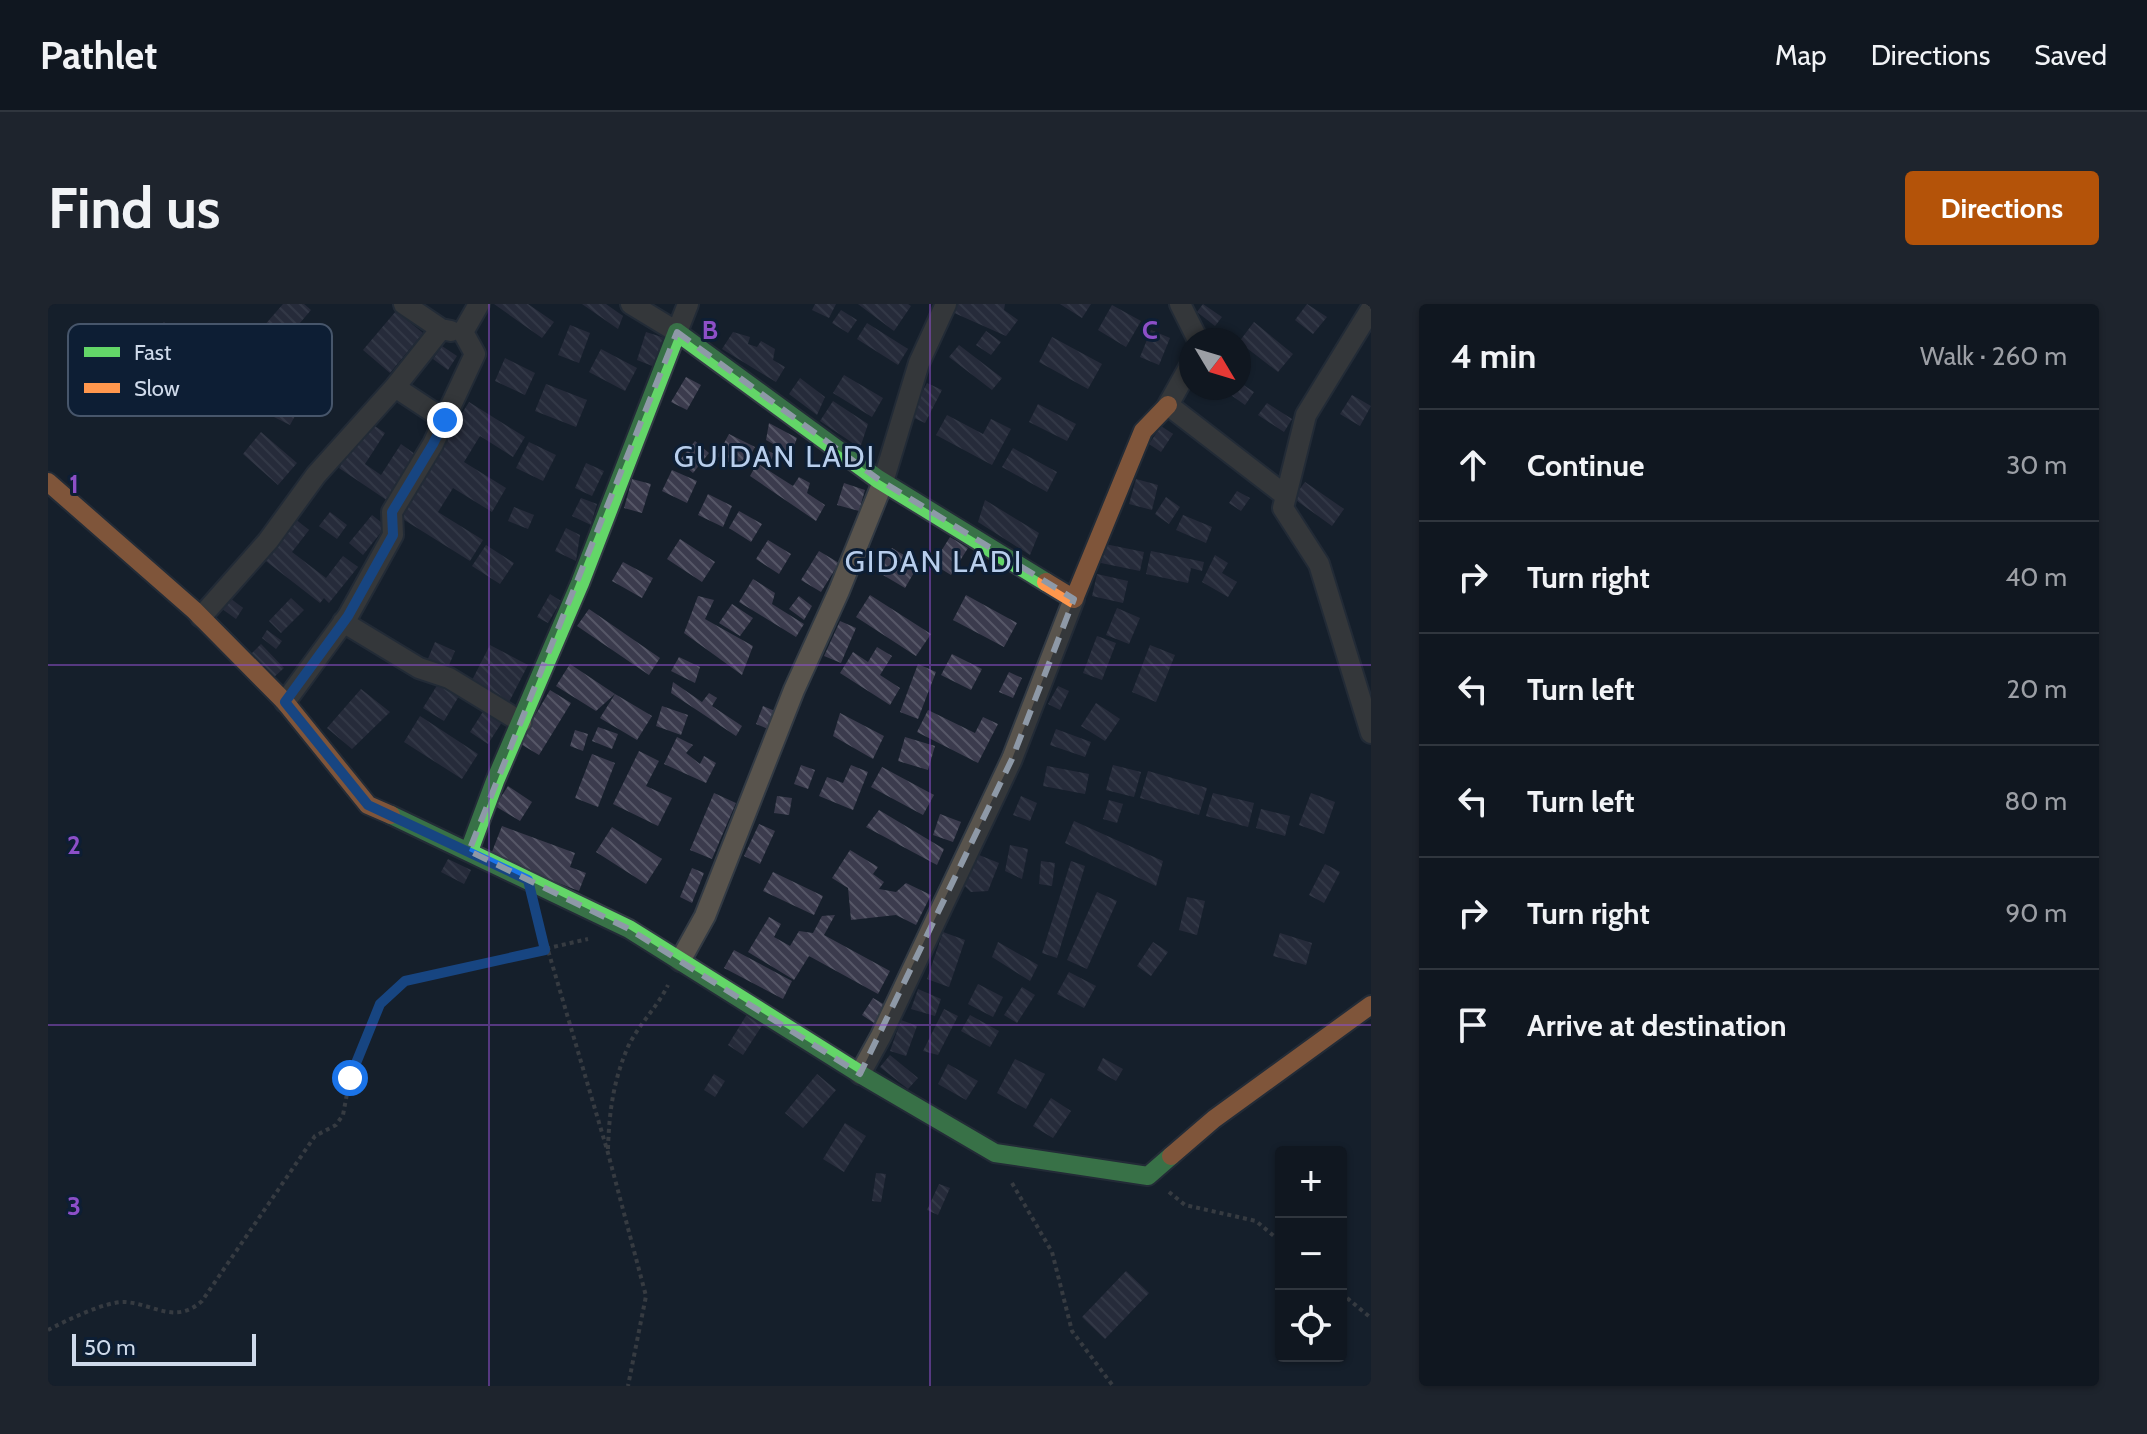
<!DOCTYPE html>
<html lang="en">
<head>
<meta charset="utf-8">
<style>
	body { margin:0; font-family:Cabin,sans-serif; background:#1e242d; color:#f1f3f6 }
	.controls { position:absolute; right:24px; bottom:24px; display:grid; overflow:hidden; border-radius:8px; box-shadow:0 2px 6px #0004 }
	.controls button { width:72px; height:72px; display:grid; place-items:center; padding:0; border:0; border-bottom:2px solid #30363e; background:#101720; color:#f1f3f6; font:40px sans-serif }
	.compass { position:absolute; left:1131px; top:24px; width:72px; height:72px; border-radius:50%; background:#101720; box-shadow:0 2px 6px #0004; rotate:128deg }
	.scale { position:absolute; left:24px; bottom:20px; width:184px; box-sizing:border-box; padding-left:8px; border:4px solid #cfdaea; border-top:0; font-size:22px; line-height:28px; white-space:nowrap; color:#cfdaea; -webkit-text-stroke:6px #0d1e34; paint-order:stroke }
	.stop { position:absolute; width:24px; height:24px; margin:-18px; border:6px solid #1a73e8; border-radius:50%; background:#fff }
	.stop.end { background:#1a73e8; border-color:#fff; box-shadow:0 2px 8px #0008 }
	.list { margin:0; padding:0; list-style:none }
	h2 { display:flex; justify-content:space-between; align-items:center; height:104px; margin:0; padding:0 32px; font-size:34px }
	h2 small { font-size:26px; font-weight:400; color:#9c9fa5 }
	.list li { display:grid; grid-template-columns:52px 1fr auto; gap:24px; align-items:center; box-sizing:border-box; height:112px; padding:0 32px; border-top:2px solid #30363e }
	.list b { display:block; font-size:30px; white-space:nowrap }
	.list em { font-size:26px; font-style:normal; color:#9c9fa5 }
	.icon { flex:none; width:44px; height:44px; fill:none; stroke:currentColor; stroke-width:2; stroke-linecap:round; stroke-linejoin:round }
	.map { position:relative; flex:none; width:1323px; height:1082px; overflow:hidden; border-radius:8px }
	header { display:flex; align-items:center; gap:48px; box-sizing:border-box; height:112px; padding:0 40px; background:#101720; border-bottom:2px solid #30363e }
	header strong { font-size:38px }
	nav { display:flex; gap:44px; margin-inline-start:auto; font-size:28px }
	.intro { display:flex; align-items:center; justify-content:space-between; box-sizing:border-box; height:192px; padding:0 48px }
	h1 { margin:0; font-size:56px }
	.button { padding:20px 36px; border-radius:8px; background:#b45309; color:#fff; font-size:28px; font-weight:700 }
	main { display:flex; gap:48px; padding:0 48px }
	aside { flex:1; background:#101720; border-radius:8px; box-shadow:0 2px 6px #0004 }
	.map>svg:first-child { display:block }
</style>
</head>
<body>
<header>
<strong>Pathlet</strong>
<nav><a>Map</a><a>Directions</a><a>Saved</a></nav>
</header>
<div class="intro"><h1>Find us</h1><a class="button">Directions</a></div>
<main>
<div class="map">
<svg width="1323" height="1082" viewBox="0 0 1323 1082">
	<defs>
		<pattern id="building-back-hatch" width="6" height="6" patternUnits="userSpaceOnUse" patternTransform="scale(2)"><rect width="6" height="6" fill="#3b3b4d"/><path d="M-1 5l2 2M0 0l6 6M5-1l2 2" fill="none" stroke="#565767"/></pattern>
	</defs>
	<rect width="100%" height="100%" fill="#161f2b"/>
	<!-- building -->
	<path fill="url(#building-back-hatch)" d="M235,0H256L263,6L234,40L215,23Z
		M446,0H480L506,18L494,34Z
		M534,0H558L575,12L570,25Z
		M767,0H788L781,14L764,6Z
		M810,0H860L863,2L846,27Z
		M907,0H957L956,6L970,16L958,32L904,8Z
		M1012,0H1043L1034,14Z
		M1155,0L1174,13L1167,22L1149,8Z
		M1259,0L1279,13L1265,30L1247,16Z
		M1064,1L1093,17L1078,43L1050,26Z
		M793,6L809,16L800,29L784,19Z
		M348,7L375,29L342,69L315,46Z
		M116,18L134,33L103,73L85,58Z
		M1206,18L1245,50L1230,68L1191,38Z
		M819,19L860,45L850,61L809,35Z
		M522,21L542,29L531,59L510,51Z
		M1103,26L1122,34L1111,61L1092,53Z
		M938,27L953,38L943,51L928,41Z
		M598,28L617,34L607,63L589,56Z
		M685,28L702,33L700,40L709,43L713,37L727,45L725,56L737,63L728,78L674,45Z
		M1004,33L1054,60L1040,85L991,58Z
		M911,41L954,74L944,86L901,53Z
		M394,42L409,52L400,66L385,55Z
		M553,45L589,64L577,87L541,68Z
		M457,54L487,69L477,91L447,77Z
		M796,71L835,94L824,113L785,89Z
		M638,73L653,81L639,106L623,98Z
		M752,74L777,93L769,111L741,90Z
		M1191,78L1206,88L1197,101L1173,84H1191Z
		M879,79L894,86L877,119L862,112Z
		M498,80L539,96L528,123L487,107Z
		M234,87L253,101L242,121L222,111Z
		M1304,91L1323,102L1312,122L1292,110Z
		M785,97L820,120L812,144L772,117Z
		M421,98L477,133L465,153L432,132L416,158L458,184L444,208L405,184L390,208L435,236L422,257L350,212Z
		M1219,99L1244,115L1236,128L1210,111Z
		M990,100L1028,120L1019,137L981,118Z
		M899,111L935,130L943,115L963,125L944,161L888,131Z
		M321,118L337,129L317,160L333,171L353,140L371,153L340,197L291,164Z
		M721,119L749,134L743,150L718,136Z
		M1113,122L1125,130L1113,148L1101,140Z
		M213,128L249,159L230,181L195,150Z
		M681,130L707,143L695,165L669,152Z
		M647,137L661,149L645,169L631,157Z
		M481,138L508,151L495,177L468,164Z
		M713,143L726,150L720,162L706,155Z
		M965,144L1009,168L999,188L954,163Z
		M538,159L556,167L544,192L527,184Z
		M709,159L745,182L751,173L762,179L759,189L777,201L768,217L702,172Z
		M624,166L649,177L639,199L614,187Z
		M584,175L603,180L594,209L576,204Z
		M1088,175L1110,181L1104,206L1081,200Z
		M1257,178L1296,205L1284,222L1245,194Z
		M796,179L817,186L811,207L789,201Z
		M1189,187L1202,194L1193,207L1181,199Z
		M660,190L684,202L675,223L650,211Z
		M1118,193L1132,203L1121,220L1107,210Z
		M533,194L549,200L543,221L524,212Z
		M937,196L991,229L982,251L930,218Z
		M466,203L486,211L480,225L460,217Z
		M691,207L714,220L703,238L681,224Z
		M282,208L299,221L289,235L271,222Z
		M324,211L338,222L315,251L301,239Z
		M1135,211L1164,223L1158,239L1128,226Z
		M246,214L261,226L244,248L278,274L295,252L310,263L281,299L276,294L272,299L214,254Z
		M518,224L532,231L528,257L507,247Z
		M902,233L920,244L903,271L885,260Z
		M632,235L667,258L654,278L619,255Z
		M720,236L743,250L731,270L708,255Z
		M1057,240L1096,248L1092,267L1053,259Z
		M438,241L466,259L452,280L424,262Z
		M844,244L871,260L857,284L830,268Z
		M771,247L791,259L773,288L753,276Z
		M1103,247L1156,258L1154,267L1143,264L1140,279L1098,270Z
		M1167,251L1180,259L1174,269L1189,278L1180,293L1154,278Z
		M575,258L605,274L594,294L564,277Z
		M1049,270L1080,277L1075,299L1044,292Z
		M705,275L727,289L724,300L756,320L748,333L691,298Z
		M502,290L513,297L500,319L489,313Z
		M178,291L195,304L188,315L170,302Z
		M822,291L883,330L868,352L808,313Z
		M918,291L969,319L956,343L905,316Z
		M650,292L666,296L657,315L705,342L694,371L636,329Z
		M751,292L764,302L756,316L741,305Z
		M243,294L256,306L233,329L221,317Z
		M684,300L705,314L692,332L671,319Z
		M1069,304L1092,314L1081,340L1058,331Z
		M541,305L612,354L601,371L529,322Z
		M792,317L808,324L793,359L776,352Z
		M219,326L234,337L228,345L214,334Z
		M1049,332L1068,339L1054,376L1035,369Z
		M387,338L407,347L399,366L379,357Z
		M213,340L236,364L225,374L203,350Z
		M442,341L480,361L458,404L420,384Z
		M1102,341L1127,351L1108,398L1084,388Z
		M829,343L844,352L832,371L852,384L842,401L792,369L805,348L820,358Z
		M904,350L934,365L923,386L893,371Z
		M631,353L652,363L647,379L623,367Z
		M522,360L567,390L548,407L508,382Z
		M870,360L888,368L870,415L852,408Z
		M961,368L974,374L965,394L951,388Z
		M393,375L414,387L396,417L375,404Z
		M625,378L654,398L661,389L669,394L664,402L694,422L688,432L623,389Z
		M1010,382L1021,387L1012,406L1000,400Z
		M313,385L342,408L304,445L279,424Z
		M502,386L523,399L491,451L471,439Z
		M567,390L604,412L589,436L552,414Z
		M1048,399L1072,415L1057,437L1033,422Z
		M614,402L640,411L633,431L608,422Z
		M715,402L727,407L720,425L708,420Z
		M438,403L456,415L440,440L422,428Z
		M880,406L927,429L935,413L950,420L930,459L869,428Z
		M792,409L836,432L825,455L785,432Z
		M372,412L430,450L414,475L356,438Z
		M550,423L570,430L564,445L544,437Z
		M1008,425L1043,438L1037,453L1002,441Z
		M527,426L540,430L535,447L522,442Z
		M629,433L645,441L638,449L652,460L656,452L668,459L658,479L616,460Z
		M857,433L887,442L880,466L850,457Z
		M591,447L611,457L598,482L624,494L610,522L565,500Z
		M544,450L567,459L550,503L527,494Z
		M753,461L767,466L760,485L746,480Z
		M803,461L820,468L805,506L771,492L779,473L795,479Z
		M1065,461L1093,468L1086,493L1058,486Z
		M999,462L1041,470L1037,490L995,482Z
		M834,463L886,491L875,511L823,483Z
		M1100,467L1159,484L1151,511L1092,494Z
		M460,482L484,498L472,517L447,502Z
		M666,489L688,499L664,555L642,546Z
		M1165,489L1206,499L1200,523L1158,512Z
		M1263,489L1287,498L1276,530L1251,521Z
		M729,492L744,494L741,511L726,509Z
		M973,492L989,499L982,517L965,511Z
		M1061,496L1075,500L1069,519L1055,515Z
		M1213,505L1242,512L1237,532L1208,524Z
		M831,506L896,545L889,561L818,523Z
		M892,510L913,518L905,538L885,531Z
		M1026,517L1115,557L1108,582L1017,539Z
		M711,520L727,527L712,560L696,552Z
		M454,522L527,549L522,563L538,569L531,587L442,553Z
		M564,523L614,555L598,580L548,548Z
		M962,541L980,545L974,575L957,567Z
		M802,546L830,563L825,570L836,578L831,585L848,588L858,579L883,591L868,621L848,611L803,616L800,584L784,574Z
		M926,549L951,559L940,587L923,588L914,579Z
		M400,555L423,566L416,580L393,568Z
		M993,557L1007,559L1004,582L991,580Z
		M1023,557L1037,562L1009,654L994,649Z
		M1277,560L1292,568L1276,599L1261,591Z
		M644,564L656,569L644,599L632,593Z
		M725,568L775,592L766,611L715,587Z
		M1049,588L1069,597L1039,665L1019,656Z
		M1139,593L1157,597L1149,631L1131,626Z
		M787,611L776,631L842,667L830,690L761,652L746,676L700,648L721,613L733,620L726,633L742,642L751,627L765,629L774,612Z
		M895,628L917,636L901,683L879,675Z
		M1232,629L1264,639L1258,661L1225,652Z
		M950,638L990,661L982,677L944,653Z
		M1105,638L1120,648L1103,672L1089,662Z
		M686,646L744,677L735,695L676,664Z
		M1021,668L1048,682L1036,704L1009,690Z
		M930,680L955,693L945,713L920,700Z
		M974,683L987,691L969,719L956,711Z
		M870,685L893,695L887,712L863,705Z
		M825,694L837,701L826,719L814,711Z
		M896,705L910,712L890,751L875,747Z
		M701,707L717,717L695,751L680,741Z
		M922,711L951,727L942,743L913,727Z
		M853,716L869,722L858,752L842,747Z
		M842,751L870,774L860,785L832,763Z
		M1055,754L1075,765L1068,777L1049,766Z
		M967,755L997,770L978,805L949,789Z
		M900,760L930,777L918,796L890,780Z
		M666,770L677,777L667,793L656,786Z
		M769,770L788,786L755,824L737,809Z
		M1003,794L1023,807L1005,834L985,822Z
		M797,819L818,832L796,868L775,855Z
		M828,869L838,870L833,898L824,897Z
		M891,880L902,884L890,911L879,906Z
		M1078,967L1101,989L1057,1035L1034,1013Z"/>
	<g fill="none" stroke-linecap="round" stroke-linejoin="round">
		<!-- street casing -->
		<g stroke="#323a44" stroke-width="24">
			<path id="street" d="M356,0L393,25L403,27
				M583,0L629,28L640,0
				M1132,0L1150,36
				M1323,5L1258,111L1235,204L1271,260L1323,429
				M1143,60L1120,101L1238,192
				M347,83L397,116
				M153,313L220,237L268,171L347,83L393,25
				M295,318L371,364L401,374L473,418
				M237,398L300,312L345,231L344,208L385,140L427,50L415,28L431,0
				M632,657L657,612L746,386L791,287L835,178L871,59L898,0
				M812,770L833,732L964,455L1026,295"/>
		</g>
		<!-- fast casing -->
		<g stroke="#323a44" stroke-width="22">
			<path id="fast" d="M343,511L581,625L812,770L947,849L1100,872L1123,852
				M421,547L447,477L532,279L629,28L830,175L998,278"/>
		</g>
		<!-- slow casing -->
		<g stroke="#323a44" stroke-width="22">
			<path id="slow" d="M0,178L146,306L237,398L320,501L343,511
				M998,278L1026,295L1095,127L1120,101
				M1123,852L1166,815L1323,701"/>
		</g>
		<!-- path -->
		<path stroke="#5d5d5c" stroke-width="4" stroke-dasharray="4 4" stroke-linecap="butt" d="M489,609L560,849L598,992L580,1082
			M560,845C561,810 565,778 579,745C589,722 609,704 620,681
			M964,879L1004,948L1024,1027L1065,1082
			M1121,888L1137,901L1208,917L1233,938
			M1293,989L1323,1014
			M0,1026C17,1017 58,997 77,998C106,1000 127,1021 154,997L267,832L288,821L295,811L302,774L332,700L357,677L540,635"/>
		<!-- street -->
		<use href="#street" stroke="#59544d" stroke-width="20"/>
		<!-- fast -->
		<use href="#fast" stroke="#63d668" stroke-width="18"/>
		<!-- slow -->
		<use href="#slow" stroke="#ff974d" stroke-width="18"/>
	</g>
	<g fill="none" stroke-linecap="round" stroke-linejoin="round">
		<!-- route -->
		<path stroke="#1a73e8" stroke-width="10" d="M302,774L332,700L357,677L497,646L480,576L320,501L237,398L300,312L345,231L344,208L385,140L397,116"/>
	</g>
	<!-- marked area -->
	<path d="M0 0H1323V1082H0ZM629,28L830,175L1026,295L964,455L812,770L581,625L421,547Z" fill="#161f2b" fill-opacity=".55" fill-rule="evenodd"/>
	<path fill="none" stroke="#8e99a7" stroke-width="6" stroke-dasharray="16 10" stroke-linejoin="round" d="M629,28L830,175L1026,295L964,455L812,770L581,625L421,547Z"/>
	<!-- grid -->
	<path fill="none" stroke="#8c4fc8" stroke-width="2" stroke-opacity="0.55" d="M441,0V1082M882,0V1082M0,361H1323M0,721H1323"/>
	<g text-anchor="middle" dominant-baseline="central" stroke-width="6" stroke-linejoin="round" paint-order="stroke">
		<!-- quarter labels -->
		<g font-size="30" letter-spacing="2" fill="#b8ceec" stroke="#0d1e34">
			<text x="727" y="152">GUIDAN LADI</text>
			<text x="886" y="257">GIDAN LADI</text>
		</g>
	</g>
	<!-- legend -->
	<rect x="20" y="20" width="264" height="92" rx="12" fill="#0d1e34" stroke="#47566b" stroke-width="2"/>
	<rect x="36" y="43" width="36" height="10" fill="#63d668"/>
	<rect x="36" y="79" width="36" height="10" fill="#ff974d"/>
	<g font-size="22" fill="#cfdaea">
		<text x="86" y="56">Fast</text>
		<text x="86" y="92">Slow</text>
	</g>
	<g font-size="26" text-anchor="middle" font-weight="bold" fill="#8c4fc8" stroke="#0d1e34" stroke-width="6" stroke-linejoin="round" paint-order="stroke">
		<text x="662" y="35">B</text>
		<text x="1102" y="35">C</text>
		<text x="26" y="189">1</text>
		<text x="26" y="550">2</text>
		<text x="26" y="911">3</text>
	</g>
</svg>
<div class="controls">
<button>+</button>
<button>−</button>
<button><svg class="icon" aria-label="locate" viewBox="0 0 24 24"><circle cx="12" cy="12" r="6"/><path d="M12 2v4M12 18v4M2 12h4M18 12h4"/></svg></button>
</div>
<svg class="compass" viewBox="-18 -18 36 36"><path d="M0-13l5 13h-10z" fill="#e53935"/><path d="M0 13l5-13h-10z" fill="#9c9fa5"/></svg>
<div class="scale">50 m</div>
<div class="stop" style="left:302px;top:774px"></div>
<div class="stop end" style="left:397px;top:116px"></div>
</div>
<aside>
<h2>4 min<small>Walk · 260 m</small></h2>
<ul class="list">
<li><svg class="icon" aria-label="ahead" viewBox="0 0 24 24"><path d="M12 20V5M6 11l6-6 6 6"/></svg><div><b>Continue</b></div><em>30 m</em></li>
<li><svg class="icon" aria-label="right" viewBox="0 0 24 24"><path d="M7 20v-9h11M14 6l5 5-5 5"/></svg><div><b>Turn right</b></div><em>40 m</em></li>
<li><svg class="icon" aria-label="left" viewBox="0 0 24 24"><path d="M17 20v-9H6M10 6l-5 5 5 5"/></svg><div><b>Turn left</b></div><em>20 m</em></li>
<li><svg class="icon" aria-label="left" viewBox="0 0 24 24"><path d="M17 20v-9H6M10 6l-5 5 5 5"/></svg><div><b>Turn left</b></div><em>80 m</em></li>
<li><svg class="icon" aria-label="right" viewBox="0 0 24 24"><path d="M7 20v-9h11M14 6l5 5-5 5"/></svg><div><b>Turn right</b></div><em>90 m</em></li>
<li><svg class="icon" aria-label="arrive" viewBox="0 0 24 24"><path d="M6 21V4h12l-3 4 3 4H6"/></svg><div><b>Arrive at destination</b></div></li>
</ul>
</aside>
</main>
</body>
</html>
